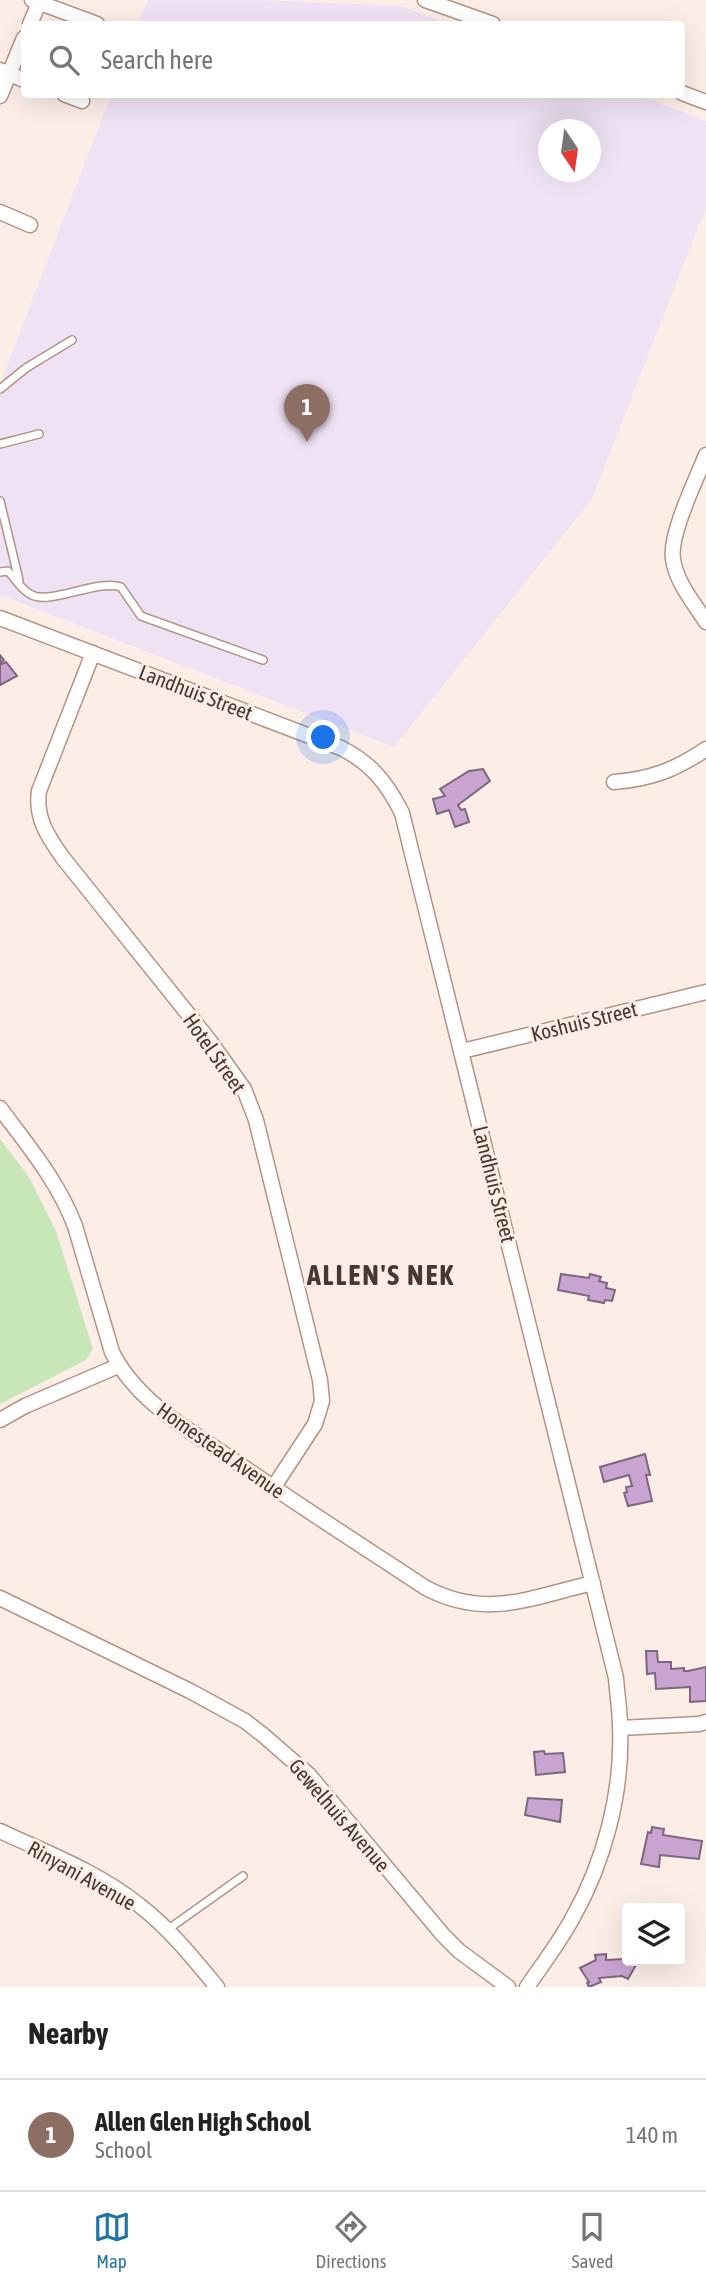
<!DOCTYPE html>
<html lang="en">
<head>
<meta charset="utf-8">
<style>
	body { margin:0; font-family:"Asap Condensed",sans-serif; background:#f6f6f6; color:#222 }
	.controls { position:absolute; right:21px; bottom:21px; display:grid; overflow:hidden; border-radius:7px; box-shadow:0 7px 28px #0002 }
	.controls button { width:63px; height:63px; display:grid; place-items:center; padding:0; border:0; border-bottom:2px solid #e0e0e0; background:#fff; color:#222; font:35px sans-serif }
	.compass { position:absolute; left:538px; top:119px; width:63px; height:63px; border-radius:50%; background:#fff; box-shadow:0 7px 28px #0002; rotate:167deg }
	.you { position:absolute; left:324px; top:738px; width:24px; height:24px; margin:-18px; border:5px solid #fff; border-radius:50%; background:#1a73e8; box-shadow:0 0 0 10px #1a73e833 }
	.badge { display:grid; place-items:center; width:46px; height:46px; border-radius:50%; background:#2175a5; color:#fff; font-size:23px; font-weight:700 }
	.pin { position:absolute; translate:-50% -58px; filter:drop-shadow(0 2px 4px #0008) }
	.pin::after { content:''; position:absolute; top:37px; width:24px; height:21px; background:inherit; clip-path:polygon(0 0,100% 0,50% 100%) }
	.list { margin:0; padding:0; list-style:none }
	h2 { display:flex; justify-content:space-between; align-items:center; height:91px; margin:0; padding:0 28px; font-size:30px }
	h2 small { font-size:23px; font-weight:400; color:#767676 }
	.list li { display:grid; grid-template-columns:46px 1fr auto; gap:21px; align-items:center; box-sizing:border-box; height:112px; padding:0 28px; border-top:2px solid #e0e0e0 }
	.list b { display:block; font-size:26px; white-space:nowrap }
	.list p { margin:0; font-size:23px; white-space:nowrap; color:#767676 }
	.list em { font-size:23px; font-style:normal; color:#767676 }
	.icon { flex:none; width:38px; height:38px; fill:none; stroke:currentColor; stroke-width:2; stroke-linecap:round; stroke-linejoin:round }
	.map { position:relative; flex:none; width:706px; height:1987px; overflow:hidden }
	.search { position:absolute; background:#fff; box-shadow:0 7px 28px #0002; left:21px; right:21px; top:21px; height:77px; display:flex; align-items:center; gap:18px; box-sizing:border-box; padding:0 24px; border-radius:7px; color:#767676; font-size:26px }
	.sheet { height:203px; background:#fff }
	nav { display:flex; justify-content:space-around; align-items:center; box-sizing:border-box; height:98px; border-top:2px solid #e0e0e0; background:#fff; font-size:19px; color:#767676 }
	nav a { display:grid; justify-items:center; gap:4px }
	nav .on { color:#2175a5 }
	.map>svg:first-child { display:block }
</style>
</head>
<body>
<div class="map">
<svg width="706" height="1987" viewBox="0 0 706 1987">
	<rect width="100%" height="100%" fill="#fceee7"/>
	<!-- education -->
	<path fill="#f0e2f5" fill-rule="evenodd" d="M148,0H262L401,6L449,24H138Z
		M636,94L706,121V207L592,499L394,747L0,595V384L111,95ZM548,130H590V172H548Z"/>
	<!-- green -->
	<path fill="#c8e7b8" d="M0,1139L29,1177L56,1231L93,1349L86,1360L0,1404Z"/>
	<!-- building -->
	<path fill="#c9a4d0" stroke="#7b677f" stroke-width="2" d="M0,655L4,660L1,662L2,664L6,662L17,676L0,685Z
		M483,769L490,781L458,805L461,810L465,809L469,822L455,827L449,810L437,814L433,799L445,796L440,789L469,771Z
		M561,1274L589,1278L590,1274L601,1277L599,1281L607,1283L606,1288L615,1290L612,1301L605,1300L604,1303L588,1300L589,1296L558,1290Z
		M645,1454L650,1475H646L652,1501L628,1506L624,1493L627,1492L626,1487L632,1486L629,1475L604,1482L600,1467Z
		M646,1651H657L658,1662H671V1669L684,1668V1671H688L706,1667V1701L690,1702V1687L656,1689L655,1673L647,1674Z
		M544,1751L545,1754L563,1753L565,1772L536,1775L534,1752Z
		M528,1798L562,1800L560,1822L525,1815Z
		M652,1827L664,1829L663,1835L702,1841L699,1859L660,1855L659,1867L641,1864L648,1832L651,1833Z
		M606,1954V1960L625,1959L636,1965L628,1979L622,1976L599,1978L601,1982L589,1987L587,1983L589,1982L580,1968L596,1960L595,1955Z"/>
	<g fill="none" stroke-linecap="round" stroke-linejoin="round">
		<!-- service casing -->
		<g stroke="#b39484" stroke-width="10">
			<path id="service" d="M0,389L26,368L72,340
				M0,444L39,434
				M0,501L19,580
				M0,572L8,571C15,578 22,591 32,595C50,605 97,579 121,587L141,616L263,660
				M167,1930L243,1876"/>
		</g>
		<!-- minor casing -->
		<g stroke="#b39484" stroke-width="17">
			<path id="minor" d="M32,0L97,24
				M425,0L493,24
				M30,24L39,3
				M0,70L24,80
				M682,93L706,102
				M64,94L82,101
				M0,96L24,38
				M0,212L30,225
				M706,455C696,480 669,535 673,559C676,582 694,603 706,622
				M0,618L341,748C371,763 387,783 402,813L616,1678C617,1694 620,1711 620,1727C623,1792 604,1863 572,1919C559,1943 542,1965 527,1987
				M93,653L39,791C35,818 48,837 63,858L209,1040L244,1089L256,1120L320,1380L322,1401L315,1424L273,1488
				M614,782C651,779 675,770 706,749
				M462,1051L706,992
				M0,1108C28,1146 58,1181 75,1226L112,1352C137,1403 194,1433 239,1464C301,1507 364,1547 426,1588C487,1620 531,1597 593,1583
				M0,1420L25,1406L118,1366
				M0,1598L190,1691L245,1721L263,1735L309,1775L443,1935L459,1951L508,1987
				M620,1728L699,1724L706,1722
				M0,1831C47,1853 98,1872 139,1905C169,1928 193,1958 217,1987"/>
		</g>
		<!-- service -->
		<use href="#service" stroke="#fff" stroke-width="7"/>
		<!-- minor -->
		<use href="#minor" stroke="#fff" stroke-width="14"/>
	</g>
	<g text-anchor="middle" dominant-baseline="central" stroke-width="6" stroke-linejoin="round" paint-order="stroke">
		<!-- street labels -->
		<g font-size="21" fill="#463932" stroke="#fceee7">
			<text transform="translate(196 692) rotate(21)">Landhuis Street</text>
			<text transform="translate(584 1021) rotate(-14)">Koshuis Street</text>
			<text transform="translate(215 1053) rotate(55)">Hotel Street</text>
			<text transform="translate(495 1184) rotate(76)">Landhuis Street</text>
			<text transform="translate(221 1450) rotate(35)">Homestead Avenue</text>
			<text transform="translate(340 1815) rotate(49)">Gewelhuis Avenue</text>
			<text transform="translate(82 1875) rotate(29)">Rinyani Avenue</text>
		</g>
		<!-- district labels -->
		<g font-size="28" font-weight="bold" letter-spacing="2" fill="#463932" stroke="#fceee7">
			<text x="381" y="1275">ALLEN'S NEK</text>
		</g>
	</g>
</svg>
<div class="controls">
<button><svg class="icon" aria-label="layers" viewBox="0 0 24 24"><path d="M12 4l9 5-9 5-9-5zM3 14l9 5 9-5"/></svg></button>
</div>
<svg class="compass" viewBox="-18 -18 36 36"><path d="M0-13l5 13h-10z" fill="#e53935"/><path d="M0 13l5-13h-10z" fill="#767676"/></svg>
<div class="you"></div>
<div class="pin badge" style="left:307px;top:442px;background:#8d6e63">1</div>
<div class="search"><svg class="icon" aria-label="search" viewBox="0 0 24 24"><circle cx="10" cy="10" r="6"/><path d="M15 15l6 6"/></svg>Search here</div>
</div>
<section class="sheet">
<h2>Nearby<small></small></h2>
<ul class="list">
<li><span class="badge" style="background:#8d6e63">1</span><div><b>Allen Glen High School</b><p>School</p></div><em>140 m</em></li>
</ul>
</section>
<nav>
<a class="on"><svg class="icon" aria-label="map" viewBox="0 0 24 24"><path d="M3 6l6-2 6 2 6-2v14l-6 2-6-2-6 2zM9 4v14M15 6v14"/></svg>Map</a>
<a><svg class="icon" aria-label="directions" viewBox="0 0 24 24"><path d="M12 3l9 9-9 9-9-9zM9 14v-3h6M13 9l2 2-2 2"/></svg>Directions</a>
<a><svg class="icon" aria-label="saved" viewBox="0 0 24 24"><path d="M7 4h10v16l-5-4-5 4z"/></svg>Saved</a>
</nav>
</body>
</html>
